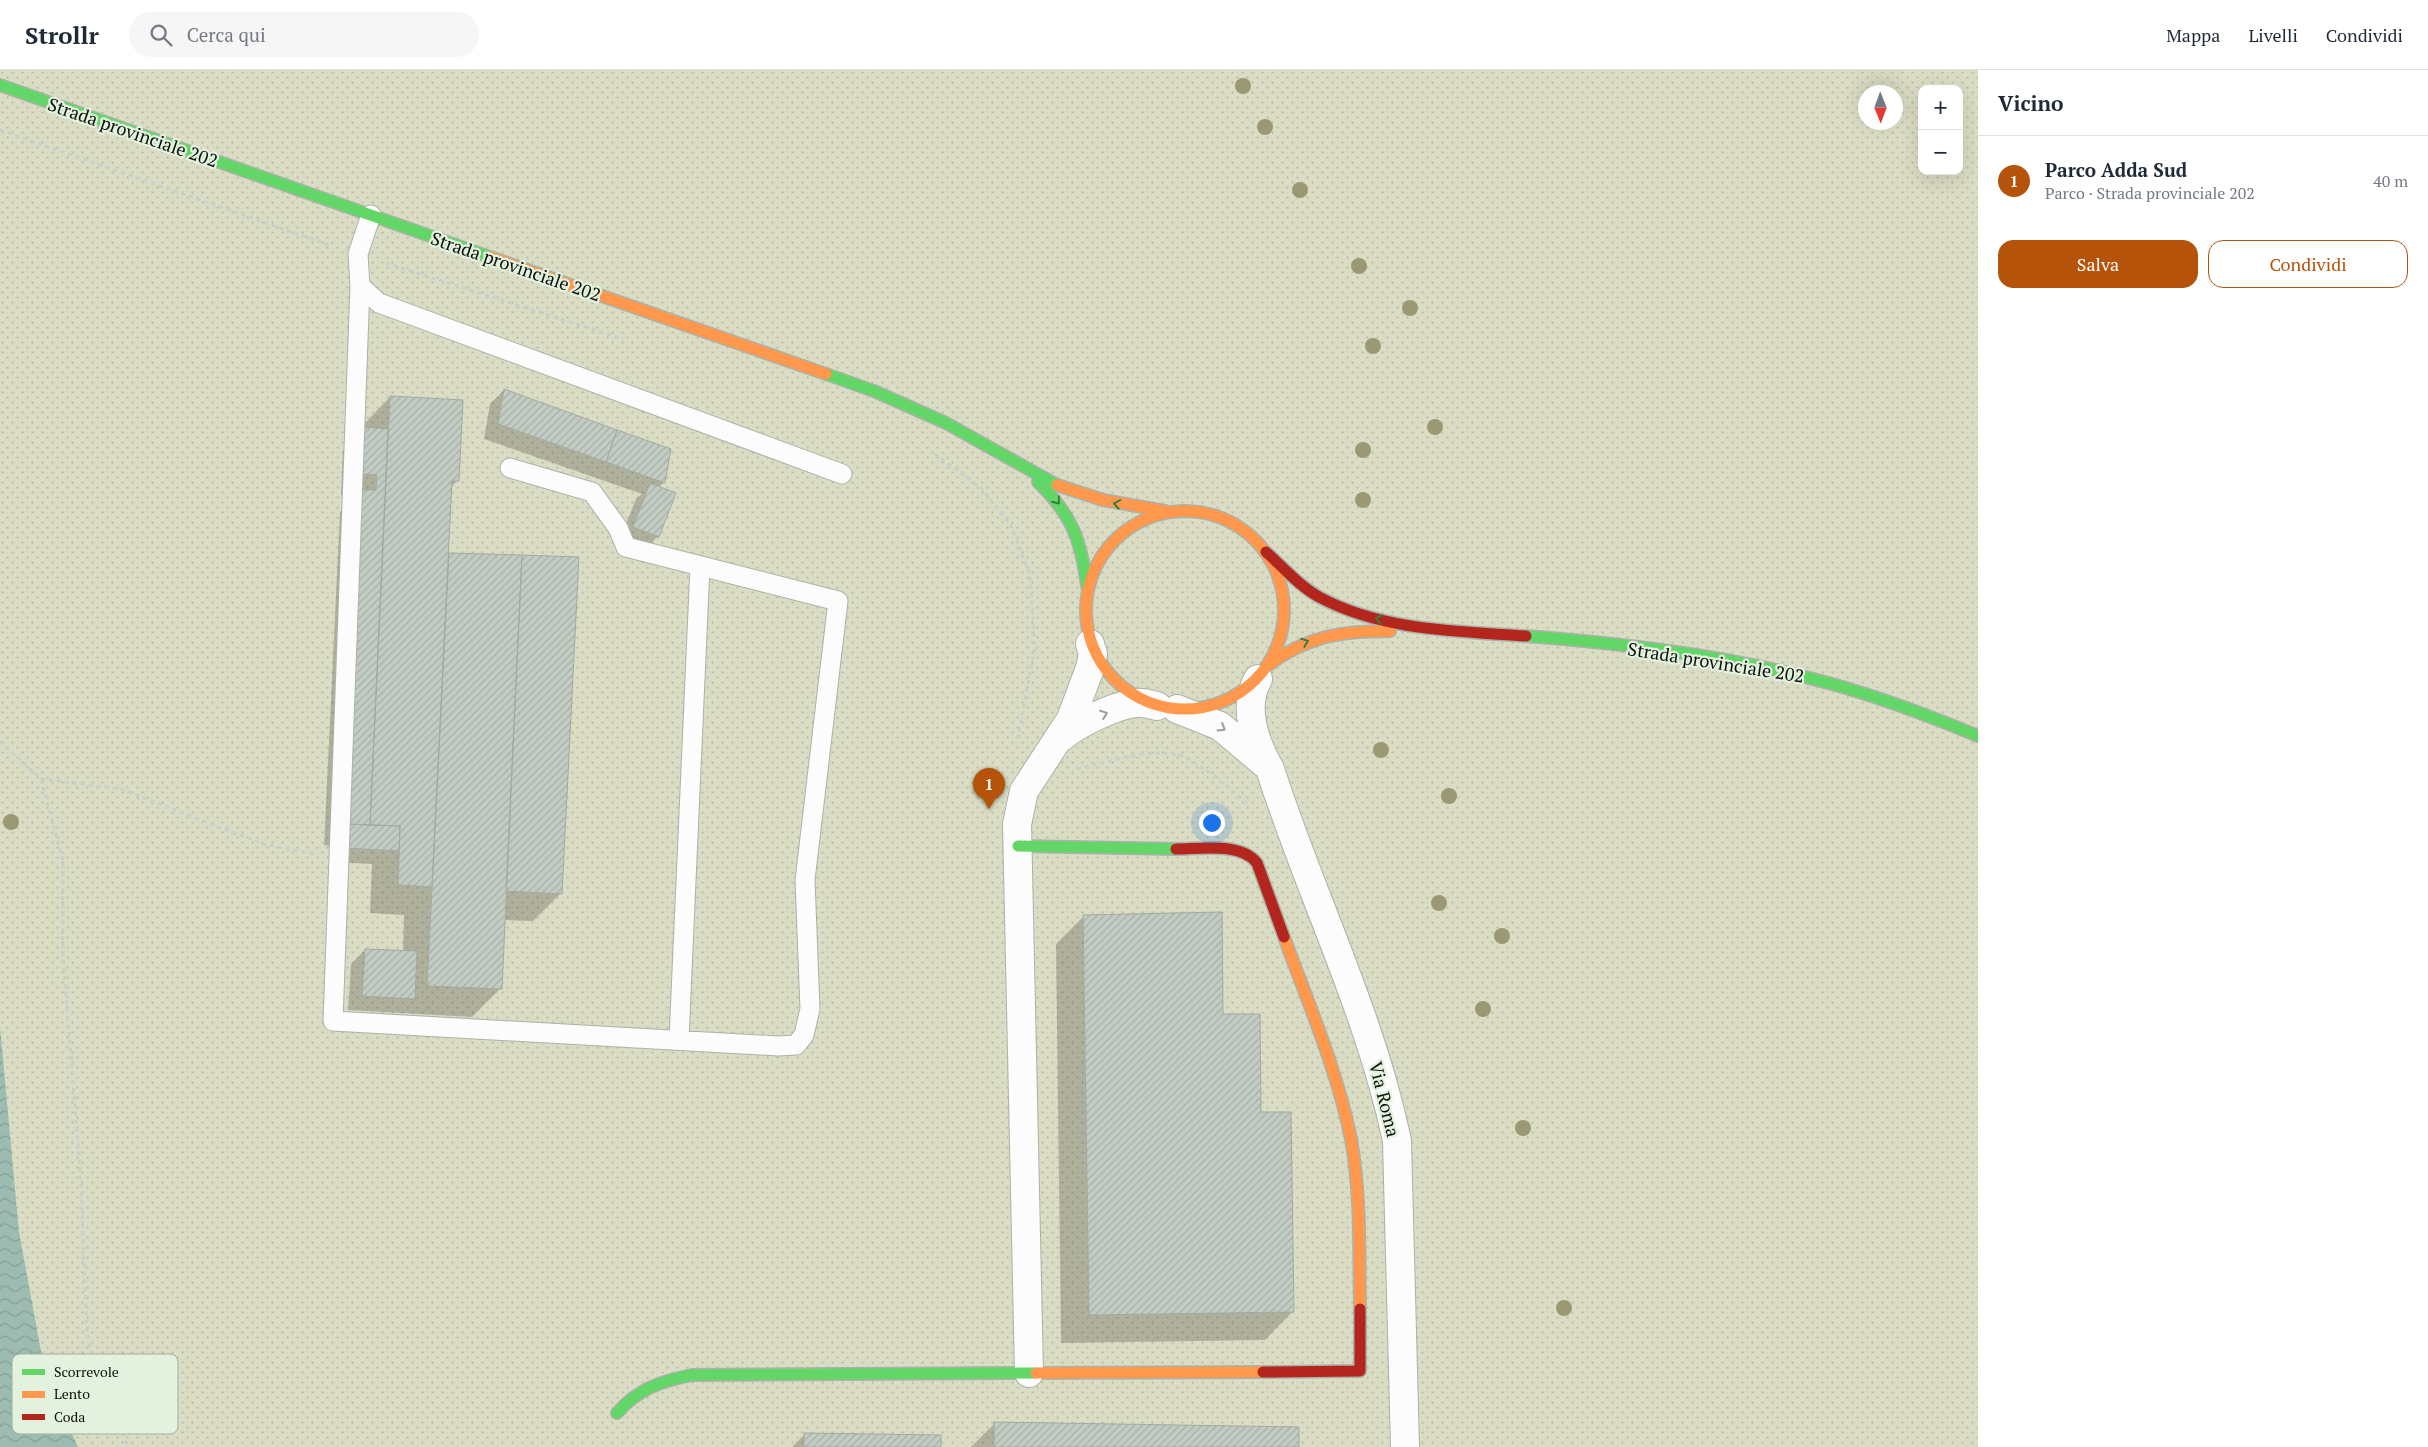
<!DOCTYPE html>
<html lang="it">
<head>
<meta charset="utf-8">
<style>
	body { margin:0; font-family:"PT Serif",serif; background:#f6f6f7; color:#1f2937 }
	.controls { position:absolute; right:15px; top:15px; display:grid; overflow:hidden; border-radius:10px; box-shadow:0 5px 20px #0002 }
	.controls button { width:45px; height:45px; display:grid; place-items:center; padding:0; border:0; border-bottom:1px solid #e0e1e3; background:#fff; color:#1f2937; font:25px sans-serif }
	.compass { position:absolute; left:1858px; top:15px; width:45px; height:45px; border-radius:50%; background:#fff; box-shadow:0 5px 20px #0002; rotate:179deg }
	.you { position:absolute; left:1211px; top:752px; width:18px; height:18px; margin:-12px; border:4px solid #fff; border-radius:50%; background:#1a73e8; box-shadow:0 0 0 8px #1a73e833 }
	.badge { display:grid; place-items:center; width:32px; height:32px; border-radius:50%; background:#b45309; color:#fff; font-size:16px; font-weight:700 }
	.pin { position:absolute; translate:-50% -41px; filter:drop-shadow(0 1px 2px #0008) }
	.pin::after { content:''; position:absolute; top:26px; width:18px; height:15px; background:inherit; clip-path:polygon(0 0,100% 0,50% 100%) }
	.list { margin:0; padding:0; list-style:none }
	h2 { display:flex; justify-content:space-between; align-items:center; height:65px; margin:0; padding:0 20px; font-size:21px }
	h2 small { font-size:16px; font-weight:400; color:#747a83 }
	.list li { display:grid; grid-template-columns:32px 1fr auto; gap:15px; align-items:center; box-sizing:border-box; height:90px; padding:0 20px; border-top:1px solid #e0e1e3 }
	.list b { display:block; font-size:19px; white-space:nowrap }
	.list p { margin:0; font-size:16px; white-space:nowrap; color:#747a83 }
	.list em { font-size:16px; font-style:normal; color:#747a83 }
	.actions { display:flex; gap:10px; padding:15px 20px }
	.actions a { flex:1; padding:11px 0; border:1px solid #b45309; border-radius:15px; text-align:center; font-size:18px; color:#b45309 }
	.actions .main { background:#b45309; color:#fff }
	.icon { flex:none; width:28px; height:28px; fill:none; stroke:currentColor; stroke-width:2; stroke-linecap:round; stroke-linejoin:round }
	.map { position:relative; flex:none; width:1978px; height:1377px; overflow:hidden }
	header { display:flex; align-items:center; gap:30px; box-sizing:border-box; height:70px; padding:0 25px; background:#fff; border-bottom:1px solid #e0e1e3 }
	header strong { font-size:24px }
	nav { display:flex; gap:28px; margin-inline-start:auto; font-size:18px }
	.search { width:350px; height:45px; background:#f6f6f7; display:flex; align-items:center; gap:12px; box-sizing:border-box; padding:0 18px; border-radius:28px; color:#747a83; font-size:19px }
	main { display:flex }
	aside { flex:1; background:#fff }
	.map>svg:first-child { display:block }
</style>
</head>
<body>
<header>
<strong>Strollr</strong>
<div class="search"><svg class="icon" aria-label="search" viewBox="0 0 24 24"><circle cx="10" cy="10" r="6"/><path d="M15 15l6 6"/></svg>Cerca qui</div>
<nav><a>Mappa</a><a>Livelli</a><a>Condividi</a></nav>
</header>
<main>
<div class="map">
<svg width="1978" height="1377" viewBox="0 0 1978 1377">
	<defs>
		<pattern id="park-dots" width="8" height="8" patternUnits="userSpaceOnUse" patternTransform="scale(1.25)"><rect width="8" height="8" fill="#dbdcc4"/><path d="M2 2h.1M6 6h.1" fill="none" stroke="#bbbca7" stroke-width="1.8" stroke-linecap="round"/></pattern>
		<pattern id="water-waves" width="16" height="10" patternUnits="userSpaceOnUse" patternTransform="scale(1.25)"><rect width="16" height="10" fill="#9cbcb1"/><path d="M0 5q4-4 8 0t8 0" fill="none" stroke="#85a197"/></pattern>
		<pattern id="building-hatch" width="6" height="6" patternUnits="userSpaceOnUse" patternTransform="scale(1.25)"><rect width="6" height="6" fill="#c2ccc3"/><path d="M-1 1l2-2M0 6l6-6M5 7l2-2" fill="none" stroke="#a6aea6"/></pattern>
	</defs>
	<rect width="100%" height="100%" fill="#e5eee2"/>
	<!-- park -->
	<path fill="url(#park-dots)" fill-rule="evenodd" d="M0,0H1978V1377H0ZM1922,19H1959V101H1922ZM1866,22H1896V52H1866Z"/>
	<!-- water -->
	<path fill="url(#water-waves)" d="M0,957L19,1162L45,1303L78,1377H0Z"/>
	<!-- shadow -->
	<path fill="#0003" d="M504,320L664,412L658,418V466L643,481L619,472L636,429L642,424L484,369L490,334Z
		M390,327L458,410L451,417L447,484L577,489L561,823L533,851L504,850L500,919L472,947L348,940L351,894L365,880L403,882L404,845L370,843L372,794L330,792L331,776L324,775L340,442L357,426L341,425L343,380L362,361V356Z
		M1084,846L1222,945L1260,1043L1293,1241L1265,1270L1061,1273L1056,874Z
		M994,1354L1298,1377H971Z
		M805,1364L940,1377H792Z"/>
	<!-- building -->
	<path fill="url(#building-hatch)" stroke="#a2aaa2" d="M504,319L617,360L606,392L498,354Z
		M390,326L463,330L459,411H452L432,817L398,815L400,756L370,755Z
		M364,357L388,359L370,755L345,754L361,420H376L377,405L362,404Z
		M617,360L671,379L665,413L606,392Z
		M650,413L676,423L659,467L633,457Z
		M449,483L522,485L502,919L427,916Z
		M522,485L579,487L562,824L506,821Z
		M345,754L400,756L399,781L344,778Z
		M1222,842L1223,944H1260L1261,1042H1291L1294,1242L1089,1245L1083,845Z
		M365,879L417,881L415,929L362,926Z
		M994,1352L1299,1357V1377H994Z
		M804,1363L941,1365V1377H804Z"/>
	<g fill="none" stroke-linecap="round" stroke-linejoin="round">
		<!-- lane casing -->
		<g stroke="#abb2a9" stroke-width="21">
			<path id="lane" d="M371,145L358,184L360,216L379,233L842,404
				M360,216L333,951L778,976L796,975L804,965L810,939L805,810L838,531L626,477L618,458L592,422L510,398
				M679,969L700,496"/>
		</g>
		<!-- street casing -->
		<g stroke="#abb2a9" stroke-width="30">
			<path id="street" d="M1258,609C1242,637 1255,673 1270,699C1310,824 1370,942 1397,1071L1405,1377
				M1177,639L1220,656L1264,693
				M1062,667C1076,654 1118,634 1137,633C1143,632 1151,635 1157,636
				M1029,1303L1017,754L1024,721L1071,649L1090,598L1093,584L1090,574"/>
		</g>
		<!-- fast casing -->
		<g stroke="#abb2a9" stroke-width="14">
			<path id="fast" d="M0,15L490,187
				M826,304L874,321L946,353L1057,415
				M1038,412C1072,445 1081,470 1087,516
				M1526,566C1628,574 1732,586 1832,614C1882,628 1930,646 1978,666
				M1018,776L1176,779
				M617,1343C638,1319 661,1311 692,1305L1036,1303"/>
		</g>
		<!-- slow casing -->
		<g stroke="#abb2a9" stroke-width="14">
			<path id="slow" d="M490,187L826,304
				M1057,415L1103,430L1165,441
				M1086 540a99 99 0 1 1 198 0a99 99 0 1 1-198 0Z
				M1267,596C1307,566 1341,561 1390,561
				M1284,867C1308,933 1337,999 1351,1069C1361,1124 1359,1182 1360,1239
				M1036,1303L1263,1302"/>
		</g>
		<!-- jam casing -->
		<g stroke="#abb2a9" stroke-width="14">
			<path id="jam" d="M1266,482C1284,498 1300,517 1321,528C1384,561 1457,561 1526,566
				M1176,779C1200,779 1241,772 1257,793L1284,867
				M1263,1302L1360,1301V1239"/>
		</g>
		<!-- path -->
		<path stroke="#cbceca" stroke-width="3" stroke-dasharray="4 4" stroke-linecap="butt" d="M0,60L332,176
			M386,193L623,269
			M935,384L981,418L1011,455L1030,505L1035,577L1018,666L1023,668
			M0,671L41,709L63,792V887L81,1112L87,1264L97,1301L128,1377
			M1077,699C1109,692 1143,679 1175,684C1192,686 1235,722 1247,734
			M41,709L121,719L263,774L313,784"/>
		<!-- lane -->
		<use href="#lane" stroke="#fbfcfb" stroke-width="19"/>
		<!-- street -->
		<use href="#street" stroke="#fbfcfb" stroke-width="28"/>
		<!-- fast -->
		<use href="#fast" stroke="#63d668" stroke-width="11"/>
		<!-- slow -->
		<use href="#slow" stroke="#ff974d" stroke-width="11"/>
		<!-- jam -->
		<use href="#jam" stroke="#b3261e" stroke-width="11"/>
	</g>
	<!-- trees -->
	<g fill="#9a9973">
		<circle cx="1243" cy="16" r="8"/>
		<circle cx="1265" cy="57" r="8"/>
		<circle cx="1300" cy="120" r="8"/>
		<circle cx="1359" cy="196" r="8"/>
		<circle cx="1410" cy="238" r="8"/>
		<circle cx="1373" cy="276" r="8"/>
		<circle cx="1435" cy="357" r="8"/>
		<circle cx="1363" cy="380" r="8"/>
		<circle cx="1363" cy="430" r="8"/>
		<circle cx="1381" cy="680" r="8"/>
		<circle cx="1449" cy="726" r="8"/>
		<circle cx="11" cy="752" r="8"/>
		<circle cx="1439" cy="833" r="8"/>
		<circle cx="1502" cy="866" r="8"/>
		<circle cx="1483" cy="939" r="8"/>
		<circle cx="1523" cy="1058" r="8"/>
		<circle cx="1564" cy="1238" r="8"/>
	</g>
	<!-- one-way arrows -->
	<defs><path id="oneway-chevron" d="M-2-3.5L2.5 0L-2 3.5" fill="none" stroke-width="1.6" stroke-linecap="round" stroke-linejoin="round" transform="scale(1.25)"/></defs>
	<g stroke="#3c7d3e">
		<use href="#oneway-chevron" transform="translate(1057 431) rotate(51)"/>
		<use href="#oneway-chevron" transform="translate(1117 434) rotate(-170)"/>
		<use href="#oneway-chevron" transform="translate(1379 549) rotate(-168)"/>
		<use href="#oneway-chevron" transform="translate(1305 572) rotate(-21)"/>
	</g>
	<g stroke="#9b9e9b">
		<use href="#oneway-chevron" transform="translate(1104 644) rotate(-21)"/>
		<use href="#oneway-chevron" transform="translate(1222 658) rotate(32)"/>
	</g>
	<g text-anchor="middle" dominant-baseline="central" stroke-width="4.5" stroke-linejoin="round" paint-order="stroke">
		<!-- street labels -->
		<g font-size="18" fill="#0c110b" stroke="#e3f2de">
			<text transform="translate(133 62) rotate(19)">Strada provinciale 202</text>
			<text transform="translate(516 196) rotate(19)">Strada provinciale 202</text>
			<text transform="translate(1716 592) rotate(9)">Strada provinciale 202</text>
			<text transform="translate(1385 1029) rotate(76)">Via Roma</text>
		</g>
	</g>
	<!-- legend -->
	<rect x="12" y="1284" width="166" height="80" rx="8" fill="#e3f2de" stroke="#a2ae9f" stroke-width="1"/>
	<rect x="22" y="1299" width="23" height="6" fill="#63d668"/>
	<rect x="22" y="1321" width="23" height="7" fill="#ff974d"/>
	<rect x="22" y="1344" width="23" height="6" fill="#b3261e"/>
	<g font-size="14" fill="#0c110b">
		<text x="54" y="1307">Scorrevole</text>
		<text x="54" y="1329">Lento</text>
		<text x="54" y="1352">Coda</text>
	</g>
</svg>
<div class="controls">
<button>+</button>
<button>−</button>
</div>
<svg class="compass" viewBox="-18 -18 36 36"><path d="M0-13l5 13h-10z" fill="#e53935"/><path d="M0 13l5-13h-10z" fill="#747a83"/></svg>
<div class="you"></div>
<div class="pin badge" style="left:989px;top:739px">1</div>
</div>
<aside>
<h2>Vicino<small></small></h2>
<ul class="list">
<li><span class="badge">1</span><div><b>Parco Adda Sud</b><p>Parco · Strada provinciale 202</p></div><em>40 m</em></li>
</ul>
<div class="actions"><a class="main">Salva</a><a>Condividi</a></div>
</aside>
</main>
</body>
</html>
